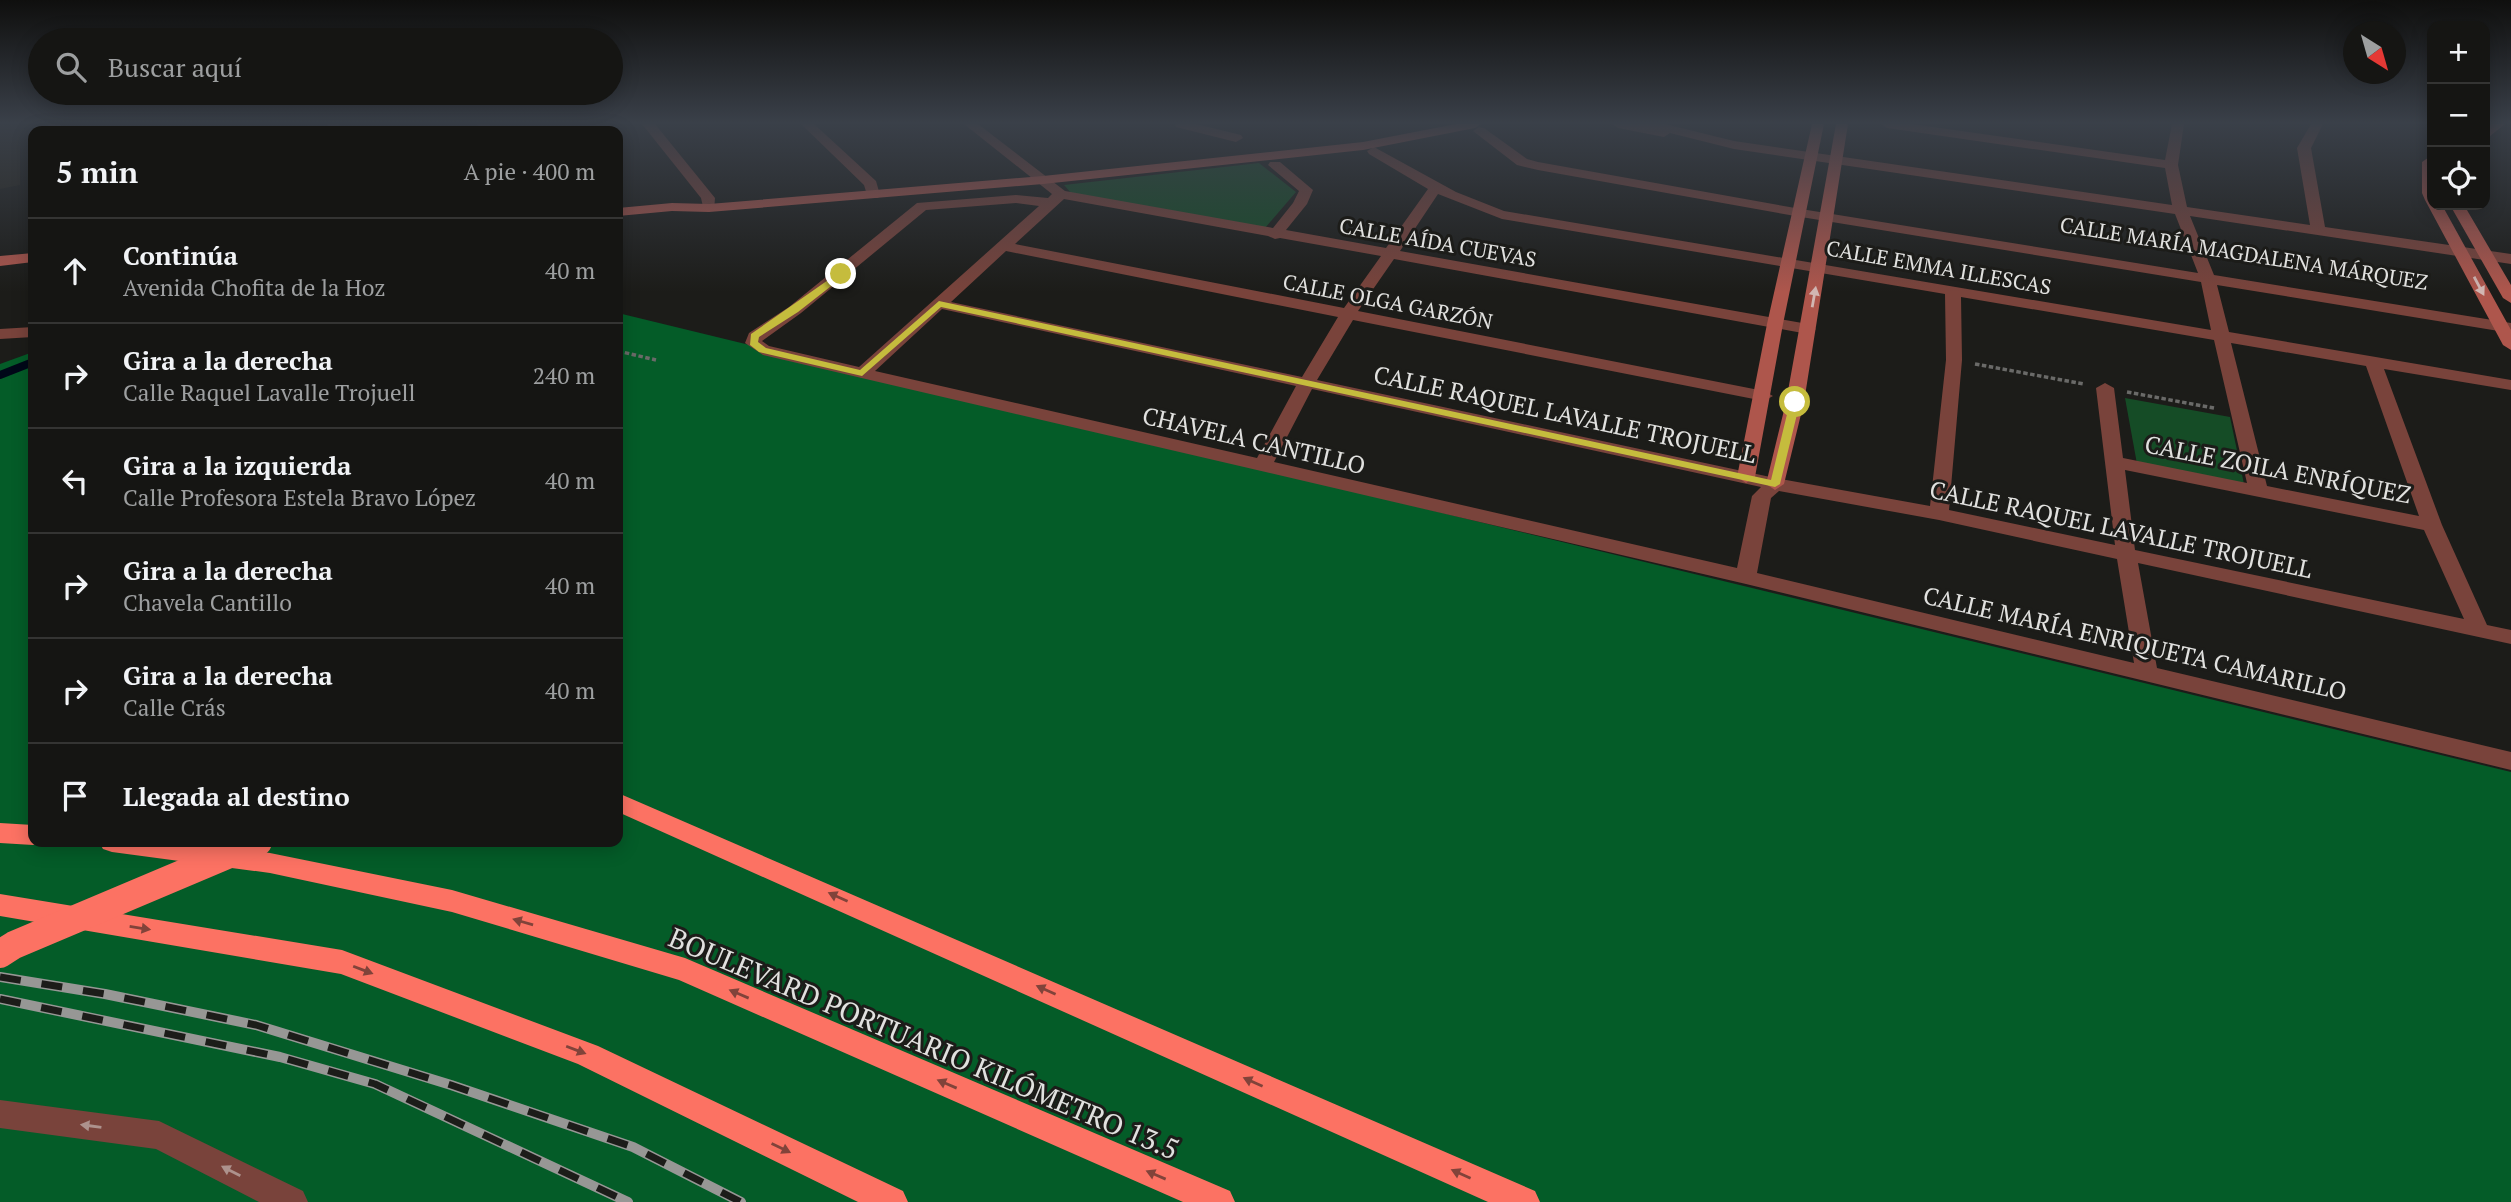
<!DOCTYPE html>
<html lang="es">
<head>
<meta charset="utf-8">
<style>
	body { margin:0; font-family:"PT Serif",serif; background:#1e1e1c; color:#f1f3f6 }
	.controls { position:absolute; right:21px; top:21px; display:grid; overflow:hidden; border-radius:14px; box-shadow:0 4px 18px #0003 }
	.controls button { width:63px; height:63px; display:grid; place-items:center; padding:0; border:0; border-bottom:2px solid #343433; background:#151513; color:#f1f3f6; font:35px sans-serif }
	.compass { position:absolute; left:2343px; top:21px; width:63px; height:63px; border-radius:50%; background:#151513; box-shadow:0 4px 18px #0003; rotate:143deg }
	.stop { position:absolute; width:21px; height:21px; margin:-16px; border:5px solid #c5bc3d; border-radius:50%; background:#fff }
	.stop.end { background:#c5bc3d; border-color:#fff; box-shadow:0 2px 7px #0008 }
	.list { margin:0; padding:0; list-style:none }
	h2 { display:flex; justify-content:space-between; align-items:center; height:91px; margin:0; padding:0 28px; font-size:30px }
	h2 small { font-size:23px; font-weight:400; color:#9d9fa0 }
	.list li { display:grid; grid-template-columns:46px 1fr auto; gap:21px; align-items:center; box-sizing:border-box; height:105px; padding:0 28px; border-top:2px solid #343433 }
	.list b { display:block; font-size:26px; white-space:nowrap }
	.list p { margin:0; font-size:23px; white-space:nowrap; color:#9d9fa0 }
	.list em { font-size:23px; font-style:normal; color:#9d9fa0 }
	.icon { flex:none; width:38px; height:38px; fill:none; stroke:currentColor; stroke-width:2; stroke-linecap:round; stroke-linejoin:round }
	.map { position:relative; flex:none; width:2511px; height:1202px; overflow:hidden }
	.search { position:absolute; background:#151513; box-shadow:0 4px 18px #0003; left:28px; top:28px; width:595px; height:77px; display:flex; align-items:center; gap:18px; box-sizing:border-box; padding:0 24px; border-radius:38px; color:#9d9fa0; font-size:26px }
	.panel { position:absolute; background:#151513; box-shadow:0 4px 18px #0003; left:28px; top:126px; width:595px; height:721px; border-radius:14px }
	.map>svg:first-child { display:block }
</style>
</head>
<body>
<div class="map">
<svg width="2511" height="1202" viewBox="0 0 2511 1202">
	<rect width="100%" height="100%" fill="#1c1c19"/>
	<!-- built -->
	<path fill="#26241c" d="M0,124H20V185L0,189Z"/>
	<!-- green -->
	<path fill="#154c26" d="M1259,163L1296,192L1265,228L1071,193L1064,185Z
		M2125,398L2230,417L2244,484L2137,464Z"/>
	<!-- forest -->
	<path fill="#045c28" d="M618,313L2511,772V1202H0V364L33,352V842H618Z"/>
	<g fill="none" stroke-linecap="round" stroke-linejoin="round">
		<!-- stream-far1 -->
		<path stroke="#000718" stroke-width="6" d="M302,131L304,124"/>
		<!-- stream -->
		<path stroke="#000718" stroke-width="8" d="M0,375L33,362"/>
		<!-- path -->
		<path stroke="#6a6a68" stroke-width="3.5" stroke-dasharray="4.5 2.5" stroke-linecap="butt" d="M618,351L656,360
			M1975,364L2084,384
			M2127,392L2214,408"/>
		<!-- street -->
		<path fill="#79433b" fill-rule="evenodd" d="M48,124H60L61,131H49Z
			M327,124H339L342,131H330Z
			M477,124H489L493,131H481Z
			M642,124H655L715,198L714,211H704L701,198Z
			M801,124H814L876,181L880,195L878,198H868L864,185Z
			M964,124H978L1065,191L1273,228L1293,203L1299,191L1268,165L1270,162H1280L1313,190L1307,204L1286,230L1386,248L1428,189L1369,154L1367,151L1374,147L1456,192L1504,211L2211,330L2201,282L1801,217L1538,170L1517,165L1473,131L1479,127L1484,128L1527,159L1538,162L1801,209L2198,273L2175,214L1734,149L1670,133L1664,137L1618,128L1612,124H1665L1734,141L2172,205L2165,168L1887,128L1881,124H1912L2165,160L2172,124H2184L2178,165L2187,207L2310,225L2297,148L2311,124H2323L2311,148L2325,227L2511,254V264L2190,216L2214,275L2511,323V333L2217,285L2229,332L2511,380V390L2384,369L2442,525L2487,625L2511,630V644L2138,563L2157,668L2511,752V770L1746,584L763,355L745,343L749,333L789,307L917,203L1016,195L1048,198L1052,194ZM1438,194L1502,219L1945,294L1946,360L1930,506L1775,478L1317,380L1353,320L1764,401L1773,396L1764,391L1358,311L1394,259L1808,334L1816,329L1808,324L1400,251ZM1064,199L1268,236L1275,239L1280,238L1381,256L1344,308L1015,244ZM1016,203L1039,206L859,367L769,346L762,341L801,313L926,210ZM1006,251L1338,317L1302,377L951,302ZM1961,297L2214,340L2247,483L2123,458L2114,388L2105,383L2096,388L2115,545L1949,510L1962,360ZM942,309L1296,386L1257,458L875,371ZM2231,343L2366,366L2419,516L2267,486ZM1312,389L1761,487L1752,496L1737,568L1274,462ZM2125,470L2424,530L2464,619L2135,550ZM1779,491L1939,520L2117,559L2134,663L1757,573L1771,498Z
			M1175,124H1196L1241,135L1243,138L1236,142L1176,127Z
			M33,327V337L0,339V329Z
			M0,1100L159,1121L303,1191L308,1202H259L156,1149L0,1128Z"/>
		<!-- secondary -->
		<path fill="#ae564c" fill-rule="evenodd" d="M1456,124H1481L1475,128L1363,150L1043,184L709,212L672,211L618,216V208L672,203L709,204L1043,176L1363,142Z
			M1812,124H1824L1783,324L1755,477L1746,483L1737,477L1767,324Z
			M1836,124H1848L1804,402L1784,484L1775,490L1766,484L1786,402Z
			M2491,124H2505L2485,140V130Z
			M2432,155V205H2442L2511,330V350L2503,345L2425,200L2422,193V162Z
			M2450,205H2464L2511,285V303L2503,298Z
			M33,253V262L0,266V256Z"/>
		<!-- highway -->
		<path fill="#fc7263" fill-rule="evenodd" d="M618,793L1535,1191L1540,1202H1488L618,812Z
			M0,823L33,825V842H42L33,845L0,843Z
			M99,842H187L270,853L452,890L685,958L1230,1191L1235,1202H1183L679,980L452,912L270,873L112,852L103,849Z
			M0,894L342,950L598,1046L903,1191L908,1202H858L578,1064L341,974L0,916Z"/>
		<!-- rail casing -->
		<g stroke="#979795" stroke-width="10">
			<path id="rail" d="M0,977L105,994L256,1025L451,1085L633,1147L741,1202
				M0,999L280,1057L375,1084L628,1202"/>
		</g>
		<!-- rail -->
		<use href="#rail" stroke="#1c1c19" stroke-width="7" stroke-dasharray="21" stroke-linecap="butt"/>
		<!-- highway-bridge -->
		<path stroke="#fc7263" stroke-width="28" d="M0,954L14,945L258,842"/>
	</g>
	<!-- one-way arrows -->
	<defs><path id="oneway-solid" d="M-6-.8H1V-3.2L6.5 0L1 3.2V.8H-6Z" transform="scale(1.75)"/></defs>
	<g fill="#d2b7b3">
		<use href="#oneway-solid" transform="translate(2479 286) rotate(62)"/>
		<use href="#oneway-solid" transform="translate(1814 297) rotate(-80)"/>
	</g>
	<g fill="#81433a">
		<use href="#oneway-solid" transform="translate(838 897) rotate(-156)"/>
		<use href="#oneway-solid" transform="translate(523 922) rotate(-164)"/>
		<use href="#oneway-solid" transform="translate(140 928) rotate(9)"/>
		<use href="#oneway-solid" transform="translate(363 970) rotate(21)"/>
		<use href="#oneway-solid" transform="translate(1046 990) rotate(-156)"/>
		<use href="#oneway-solid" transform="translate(739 994) rotate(-157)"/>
		<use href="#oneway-solid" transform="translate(576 1050) rotate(21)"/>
		<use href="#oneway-solid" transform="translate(1253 1082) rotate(-156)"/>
		<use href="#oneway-solid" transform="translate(947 1084) rotate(-157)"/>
		<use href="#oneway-solid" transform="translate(781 1148) rotate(26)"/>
		<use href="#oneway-solid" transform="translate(1461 1174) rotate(-156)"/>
		<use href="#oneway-solid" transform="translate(1156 1175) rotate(-157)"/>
	</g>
	<g fill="#ad928d">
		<use href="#oneway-solid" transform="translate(91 1126) rotate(-172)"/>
		<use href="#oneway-solid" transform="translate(231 1171) rotate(-153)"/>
	</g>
	<!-- sky -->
	<linearGradient id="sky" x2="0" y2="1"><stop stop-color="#0f0f0e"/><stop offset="0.42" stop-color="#3a4049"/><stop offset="1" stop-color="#3a4049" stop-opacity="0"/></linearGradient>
	<rect width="2511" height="292" fill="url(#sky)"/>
	<!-- route -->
	<path fill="#c5bc3d" d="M841,271L844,276L798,312L759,337L758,342L766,348L860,370L939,301L1771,480L1790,402L1795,399L1800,402L1780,484L1775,487L941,307L862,376L759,352L750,345L751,334Z"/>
	<g text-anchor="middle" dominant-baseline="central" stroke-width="6" stroke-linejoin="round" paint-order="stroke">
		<!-- far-street labels -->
		<g font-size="21" fill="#e1e1df" stroke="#1c1c19">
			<text transform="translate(1438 242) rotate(10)">CALLE AÍDA CUEVAS</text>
			<text transform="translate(2244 253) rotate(9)">CALLE MARÍA MAGDALENA MÁRQUEZ</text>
			<text transform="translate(1939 267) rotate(10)">CALLE EMMA ILLESCAS</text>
			<text transform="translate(1388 301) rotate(11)">CALLE OLGA GARZÓN</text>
		</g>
		<!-- street labels -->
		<g font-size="24" fill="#e1e1df" stroke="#1c1c19">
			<text transform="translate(1565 414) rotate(12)">CALLE RAQUEL LAVALLE TROJUELL</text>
			<text transform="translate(1254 440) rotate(13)">CHAVELA CANTILLO</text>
			<text transform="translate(2278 469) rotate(11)">CALLE ZOILA ENRÍQUEZ</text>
			<text transform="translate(2121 529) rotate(12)">CALLE RAQUEL LAVALLE TROJUELL</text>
			<text transform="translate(2135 643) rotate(13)">CALLE MARÍA ENRIQUETA CAMARILLO</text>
		</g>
		<!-- near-street labels -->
		<g font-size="28" fill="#e1e1df" stroke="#1c1c19">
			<text transform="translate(924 1043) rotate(23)">BOULEVARD PORTUARIO KILÓMETRO 13.5</text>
		</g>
	</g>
</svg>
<div class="controls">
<button>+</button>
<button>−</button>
<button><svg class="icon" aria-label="locate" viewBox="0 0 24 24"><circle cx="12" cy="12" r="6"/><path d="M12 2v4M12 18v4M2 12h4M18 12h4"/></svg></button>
</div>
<svg class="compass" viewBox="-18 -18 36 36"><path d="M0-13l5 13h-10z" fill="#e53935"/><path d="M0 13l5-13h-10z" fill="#9d9fa0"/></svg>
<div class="stop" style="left:1795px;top:402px"></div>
<div class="stop end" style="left:841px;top:274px"></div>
<div class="search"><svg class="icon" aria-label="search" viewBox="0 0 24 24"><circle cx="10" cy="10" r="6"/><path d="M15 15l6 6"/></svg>Buscar aquí</div>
<section class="panel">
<h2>5 min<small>A pie · 400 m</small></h2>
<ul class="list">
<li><svg class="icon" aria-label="ahead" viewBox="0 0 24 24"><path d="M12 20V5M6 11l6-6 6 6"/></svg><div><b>Continúa</b><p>Avenida Chofita de la Hoz</p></div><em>40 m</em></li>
<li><svg class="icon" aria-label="right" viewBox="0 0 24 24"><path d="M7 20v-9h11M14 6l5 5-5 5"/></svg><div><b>Gira a la derecha</b><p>Calle Raquel Lavalle Trojuell</p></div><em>240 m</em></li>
<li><svg class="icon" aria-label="left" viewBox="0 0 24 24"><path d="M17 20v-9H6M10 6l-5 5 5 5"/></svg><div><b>Gira a la izquierda</b><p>Calle Profesora Estela Bravo López</p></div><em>40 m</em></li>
<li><svg class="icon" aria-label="right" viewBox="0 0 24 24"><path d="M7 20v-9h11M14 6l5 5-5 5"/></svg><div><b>Gira a la derecha</b><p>Chavela Cantillo</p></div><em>40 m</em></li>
<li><svg class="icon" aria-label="right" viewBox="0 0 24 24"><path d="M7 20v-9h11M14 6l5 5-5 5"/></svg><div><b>Gira a la derecha</b><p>Calle Crás</p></div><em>40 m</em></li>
<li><svg class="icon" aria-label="arrive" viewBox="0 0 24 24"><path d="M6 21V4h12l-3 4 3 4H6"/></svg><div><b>Llegada al destino</b></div></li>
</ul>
</section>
</div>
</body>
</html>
